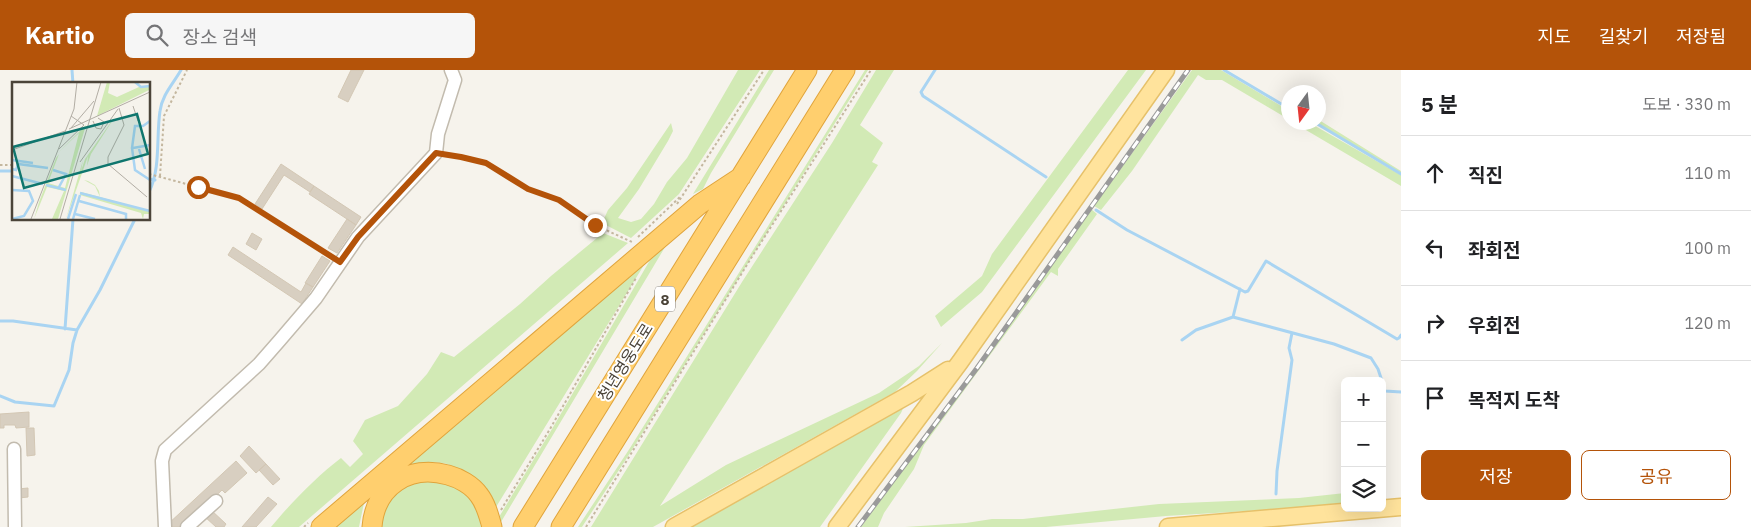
<!DOCTYPE html>
<html lang="ko">
<head>
<meta charset="utf-8">
<style>
	body { margin:0; font-family:"IBM Plex Sans","Noto Sans KR",sans-serif; background:#f6f6f6; color:#202124 }
	.controls { position:absolute; right:15px; bottom:15px; display:grid; overflow:hidden; border-radius:8px; box-shadow:0 5px 20px #0002 }
	.controls button { width:45px; height:45px; display:grid; place-items:center; padding:0; border:0; border-bottom:1px solid #e0e0e0; background:#fff; color:#202124; font:25px sans-serif }
	.compass { position:absolute; left:1281px; top:15px; width:45px; height:45px; border-radius:50%; background:#fff; box-shadow:0 5px 20px #0002; rotate:195deg }
	.stop { position:absolute; width:15px; height:15px; margin:-11px; border:4px solid #b45309; border-radius:50%; background:#fff }
	.stop.end { background:#b45309; border-color:#fff; box-shadow:0 1px 5px #0008 }
	.list { margin:0; padding:0; list-style:none }
	h2 { display:flex; justify-content:space-between; align-items:center; height:65px; margin:0; padding:0 20px; font-size:21px }
	h2 small { font-size:16px; font-weight:400; color:#757577 }
	.list li { display:grid; grid-template-columns:32px 1fr auto; gap:15px; align-items:center; box-sizing:border-box; height:75px; padding:0 20px; border-top:1px solid #e0e0e0 }
	.list b { display:block; font-size:19px; white-space:nowrap }
	.list em { font-size:16px; font-style:normal; color:#757577 }
	.actions { display:flex; gap:10px; padding:15px 20px }
	.actions a { flex:1; padding:11px 0; border:1px solid #b45309; border-radius:8px; text-align:center; font-size:18px; color:#b45309 }
	.actions .main { background:#b45309; color:#fff }
	.icon { flex:none; width:28px; height:28px; fill:none; stroke:currentColor; stroke-width:2; stroke-linecap:round; stroke-linejoin:round }
	.map { position:relative; flex:none; width:1401px; height:457px; overflow:hidden }
	header { display:flex; align-items:center; gap:30px; box-sizing:border-box; height:70px; padding:0 25px; background:#b45309; color:#fff }
	header strong { font-size:24px }
	nav { display:flex; gap:28px; margin-inline-start:auto; font-size:18px }
	.search { width:350px; height:45px; background:#f6f6f6; display:flex; align-items:center; gap:12px; box-sizing:border-box; padding:0 18px; border-radius:8px; color:#757577; font-size:19px }
	main { display:flex }
	aside { flex:1; background:#fff }
	.map>svg:first-child { display:block }
</style>
</head>
<body>
<header>
<strong>Kartio</strong>
<div class="search"><svg class="icon" aria-label="search" viewBox="0 0 24 24"><circle cx="10" cy="10" r="6"/><path d="M15 15l6 6"/></svg>장소 검색</div>
<nav><a>지도</a><a>길찾기</a><a>저장됨</a></nav>
</header>
<main>
<div class="map">
<svg width="1401" height="457" viewBox="0 0 1401 457">
	<rect width="100%" height="100%" fill="#f6f3ec"/>
	<!-- green -->
	<path fill="#d2eab5" d="M738,0H760L679,124L631,168L602,153L608,140L627,118L671,53L673,61L668,71L639,119L618,148L631,152L641,149L654,134L667,112L687,88Z
		M769,0H774L711,103L703,119L693,124Z
		M865,0H868L632,380L582,457H578L630,378Z
		M876,0H894L860,55L883,73L872,92L878,95L660,436L726,395L879,323L919,296L942,273L917,301L895,322L653,457H591L742,212L832,73Z
		M1128,0H1146L982,222L941,257L935,246L982,206L992,184Z
		M1192,0H1221L1288,40V49L1222,10H1206L1198,5L1132,101L1101,140L1094,136Z
		M1319,50L1401,101V103L1316,53L1318,52Z
		M1294,53H1310L1401,105V116Z
		M1091,139L1097,144L1058,199V206L1051,202L924,375L914,399L884,443L878,457H861Z
		M677,157L498,457H493L552,359L668,159Z
		M603,163L628,173L299,457H271C290,434 317,406 341,388L350,397L363,384L353,371L365,350L398,336L427,304L441,282L454,287L520,234L551,206Z
		M655,177L493,442C466,402 458,384 405,396Z
		M905,334L901,343L820,457H683Z
		M438,406L468,425L479,444L481,457H375L389,421Z
		M371,421L364,433L359,457H328Z
		M1345,423V435L1166,446L1046,457H905L966,453L992,449H1023L1159,434L1299,428Z"/>
	<g fill="none" stroke-linecap="round" stroke-linejoin="round">
		<!-- stream -->
		<path stroke="#a9d4f2" stroke-width="3" d="M72,0L73,14
			M935,0L921,22L923,26L1046,107
			M1224,0L1288,38
			M1314,52L1401,104
			M0,101H14
			M149,109L155,110
			M149,122C161,98 156,67 160,41C162,25 173,14 181,0
			M1096,140L1127,160L1245,222L1248,221L1266,191L1397,269L1399,268L1401,265
			M1240,219L1233,247L1334,274L1371,288L1378,299L1382,311
			M0,251H13L77,260
			M65,259L73,149
			M1182,270L1196,260L1233,247
			M1382,312L1385,321L1401,322
			M0,326L15,332L54,336L69,300L73,273L77,260L100,220L135,149
			M1276,424L1277,401L1292,290L1289,278L1292,263"/>
	</g>
	<!-- building -->
	<path fill="#d8cfc1" stroke="#d3c7b4" d="M351,0H364L348,32L338,27Z
		M281,94L314,116L310,122L284,105L262,139L255,134Z
		M314,116L361,147L356,155L309,124Z
		M347,149L356,155L337,183L328,178Z
		M252,163L262,169L256,180L246,174Z
		M233,177L301,222L306,213L313,217L302,234L228,185Z
		M322,186L330,191L313,217L305,213Z
		M29,342V357L16,358L15,355H4V358H0V344Z
		M26,358H34L35,385L27,386Z
		M249,376L266,394L256,403L240,386Z
		M236,391L247,403L225,423L222,420L183,457H169L167,455Z
		M266,394L280,409L273,415L259,400Z
		M28,418V427L19,428L18,419Z
		M268,427L277,434L256,457H242Z
		M210,439L226,454L224,457H216L204,446Z"/>
	<g fill="none" stroke-linecap="round" stroke-linejoin="round">
		<!-- minor casing -->
		<g stroke="#c2bbae" stroke-width="15">
			<path id="minor" d="M14,379L15,457
				M165,457L162,391L165,380L259,294L280,270L316,228L358,167L436,83L438,64L455,10L451,0
				M187,457L216,431"/>
		</g>
		<!-- major casing -->
		<g stroke="#e6c16a" stroke-width="19">
			<path id="major" d="M674,457L912,323L948,300
				M837,457L960,292L1166,0
				M1168,457L1401,437"/>
		</g>
		<!-- highway casing -->
		<g stroke="#e0a43c" stroke-width="21">
			<path id="highway" d="M321,457L700,134L741,107
				M372,457C375,416 409,394 448,405C459,408 472,415 479,425C486,434 489,446 492,457
				M523,457L807,0
				M561,457L845,0"/>
		</g>
		<!-- path -->
		<path stroke="#c4b79f" stroke-width="2" stroke-dasharray="2.5 2.5" stroke-linecap="butt" d="M446,85L486,93L528,119L559,130L595,155L632,172
			M0,95H14
			M149,104L239,128L332,187
			M160,106L164,46L187,0
			M677,134L764,0
			M638,167L680,127
			M501,440L550,359L636,208
			M304,457L308,453
			M586,457L753,185L871,0"/>
		<!-- minor -->
		<use href="#minor" stroke="#fff" stroke-width="12"/>
		<!-- major -->
		<use href="#major" stroke="#ffe39c" stroke-width="16"/>
		<!-- highway -->
		<use href="#highway" stroke="#ffcf6e" stroke-width="19"/>
		<!-- rail casing -->
		<g stroke="#9a9a9a" stroke-width="5">
			<path id="rail" d="M858,457L977,298L1188,0"/>
		</g>
		<!-- rail -->
		<use href="#rail" stroke="#fff" stroke-width="3" stroke-dasharray="9" stroke-linecap="butt"/>
	</g>
	<g fill="none" stroke-linecap="round" stroke-linejoin="round">
		<!-- route -->
		<path stroke="#b45309" stroke-width="6" d="M198,117L239,128L340,192L358,167L436,83L461,87L486,93L528,119L559,130L595,155"/>
	</g>
	<g text-anchor="middle" dominant-baseline="central" stroke-width="4" stroke-linejoin="round" paint-order="stroke">
		<!-- shield labels -->
		<rect fill="#fff" stroke="#817c74" stroke-width="1" x="655" y="216.5" width="20" height="25" rx="4"/>
		<g font-size="15" font-weight="bold" fill="#4b4439">
			<text x="665" y="229">8</text>
		</g>
		<!-- street labels -->
		<g font-size="16" fill="#4b4439" stroke="#fff">
			<text transform="translate(625 292) rotate(-58)">청년영웅도로</text>
		</g>
	</g>
	<!-- overview -->
	<g transform="translate(12 12)">
		<rect width="138" height="138" fill="#f6f3ec"/>
		<path d="M95,0H98L96,11L105,15L127,5H137V8L85,34ZM104,33L79,72L75,84L76,74L54,137L71,78L69,89L73,77ZM74,43L46,137H40L52,109L35,105L22,137L27,120L44,76L47,72L36,101L53,106L67,51L46,71ZM72,98L76,99L83,103L87,109L88,115L137,129V132H132L131,137L129,131L68,113L59,137L69,110L88,115L83,104Z" fill="#d2eab5"/>
		<path fill="none" stroke="#a9d4f2" stroke-width="2.5" d="M123,0L129,5L138,4M138,39L131,44H123L120,66L123,88L138,98M121,66L138,63M127,67L133,87M0,78L21,81M0,87L4,88L6,82L36,86M41,88L54,92L47,105M0,94L31,102M34,103L54,108M0,108L17,109L21,119L12,134L0,137M68,111L138,129M67,119L114,132V137M63,132L83,137M56,137L64,112M61,137L68,113"/>
		<path fill="none" stroke="#b2ada4" stroke-width="1" d="M121,24L126,39M107,26L112,43L96,75V82L135,115M81,39L84,46L89,47L92,40L86,36M59,46L82,19M57,47L138,10M47,67L72,43L59,34M0,68L53,49M68,80L106,27M19,137L62,27L65,0M48,137L89,0"/>
		<path fill="#0f766e" fill-opacity="0.15" stroke="#0f766e" stroke-width="2.5" d="M125,32L136,72L12,106L1,65Z"/>
		<rect width="138" height="138" fill="none" stroke="#4b4439" stroke-width="2.5"/>
	</g>
</svg>
<div class="controls">
<button>+</button>
<button>−</button>
<button><svg class="icon" aria-label="layers" viewBox="0 0 24 24"><path d="M12 4l9 5-9 5-9-5zM3 14l9 5 9-5"/></svg></button>
</div>
<svg class="compass" viewBox="-18 -18 36 36"><path d="M0-13l5 13h-10z" fill="#e53935"/><path d="M0 13l5-13h-10z" fill="#757577"/></svg>
<div class="stop" style="left:198px;top:117px"></div>
<div class="stop end" style="left:595px;top:155px"></div>
</div>
<aside>
<h2>5 분<small>도보 · 330 m</small></h2>
<ul class="list">
<li><svg class="icon" aria-label="ahead" viewBox="0 0 24 24"><path d="M12 20V5M6 11l6-6 6 6"/></svg><div><b>직진</b></div><em>110 m</em></li>
<li><svg class="icon" aria-label="left" viewBox="0 0 24 24"><path d="M17 20v-9H6M10 6l-5 5 5 5"/></svg><div><b>좌회전</b></div><em>100 m</em></li>
<li><svg class="icon" aria-label="right" viewBox="0 0 24 24"><path d="M7 20v-9h11M14 6l5 5-5 5"/></svg><div><b>우회전</b></div><em>120 m</em></li>
<li><svg class="icon" aria-label="arrive" viewBox="0 0 24 24"><path d="M6 21V4h12l-3 4 3 4H6"/></svg><div><b>목적지 도착</b></div></li>
</ul>
<div class="actions"><a class="main">저장</a><a>공유</a></div>
</aside>
</main>
</body>
</html>
